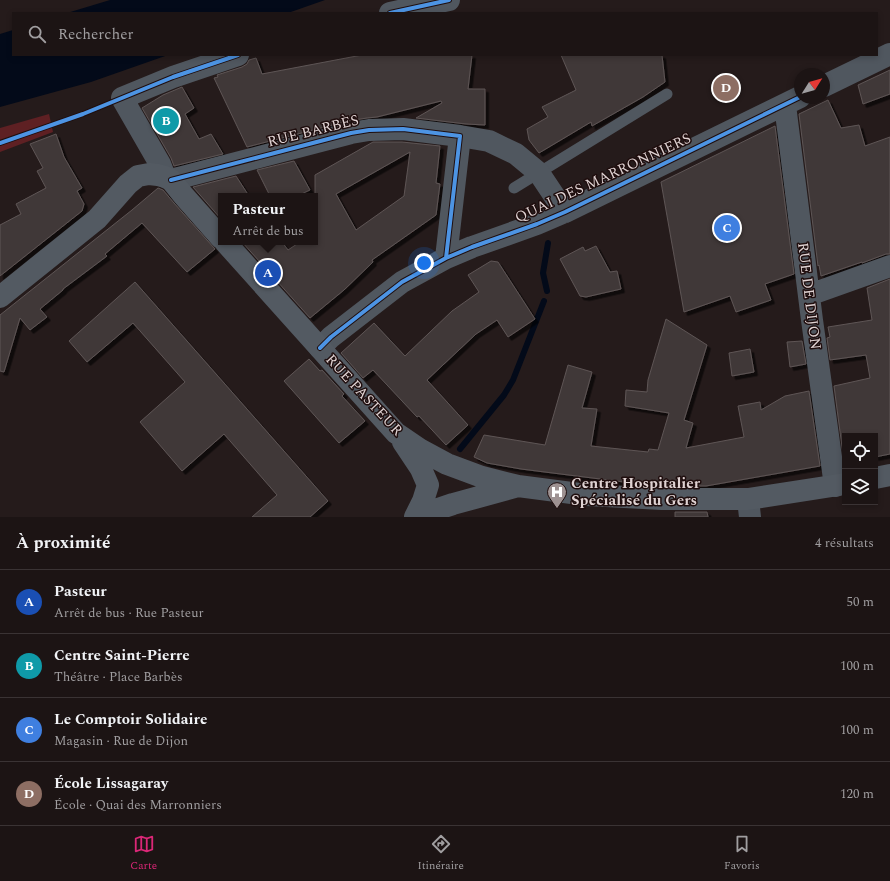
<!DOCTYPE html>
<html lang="fr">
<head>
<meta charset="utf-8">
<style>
	body { margin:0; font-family:Spectral,serif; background:#292122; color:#f1f3f6 }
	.controls { position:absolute; right:12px; bottom:12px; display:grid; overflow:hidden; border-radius:0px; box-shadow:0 2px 6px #0003 }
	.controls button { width:36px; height:36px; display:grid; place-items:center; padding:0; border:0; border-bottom:1px solid #3a3334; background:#1c1414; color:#f1f3f6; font:20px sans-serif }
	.compass { position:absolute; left:794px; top:68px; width:36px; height:36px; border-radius:50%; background:#1c1414; box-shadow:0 2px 6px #0003; rotate:53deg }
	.you { position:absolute; left:424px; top:263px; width:14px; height:14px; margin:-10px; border:3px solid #fff; border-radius:50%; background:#1a73e8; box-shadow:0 0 0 6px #1a73e833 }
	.badge { display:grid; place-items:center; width:26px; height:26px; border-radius:50%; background:#db2777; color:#fff; font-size:13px; font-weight:700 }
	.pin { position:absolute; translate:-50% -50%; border:2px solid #fff; box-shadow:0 1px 4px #0006 }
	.popup { position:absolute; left:218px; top:193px; width:100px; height:52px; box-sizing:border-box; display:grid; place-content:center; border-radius:0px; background:#1c1414; filter:drop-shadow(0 1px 3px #0005); font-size:13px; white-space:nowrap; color:#a09ea0 }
	.popup b { font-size:15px; color:#f1f3f6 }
	.popup::after { content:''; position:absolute; left:50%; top:100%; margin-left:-8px; border:8px solid transparent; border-top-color:#1c1414 }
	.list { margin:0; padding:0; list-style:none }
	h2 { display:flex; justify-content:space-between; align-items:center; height:52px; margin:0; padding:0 16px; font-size:17px }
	h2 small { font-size:13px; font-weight:400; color:#a09ea0 }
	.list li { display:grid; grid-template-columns:26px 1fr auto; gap:12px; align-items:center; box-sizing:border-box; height:64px; padding:0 16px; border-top:1px solid #3a3334 }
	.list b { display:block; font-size:15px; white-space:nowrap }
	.list p { margin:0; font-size:13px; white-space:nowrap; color:#a09ea0 }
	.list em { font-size:13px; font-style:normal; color:#a09ea0 }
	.icon { flex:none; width:22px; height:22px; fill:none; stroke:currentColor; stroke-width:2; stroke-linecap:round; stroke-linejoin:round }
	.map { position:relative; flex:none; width:890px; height:517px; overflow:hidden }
	.search { position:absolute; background:#1c1414; box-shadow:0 2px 6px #0003; left:12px; right:12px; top:12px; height:44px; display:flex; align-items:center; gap:10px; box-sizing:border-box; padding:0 14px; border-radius:0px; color:#a09ea0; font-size:15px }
	.sheet { height:308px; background:#1c1414 }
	nav { display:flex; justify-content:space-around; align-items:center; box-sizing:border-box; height:56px; border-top:1px solid #3a3334; background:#1c1414; font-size:11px; color:#a09ea0 }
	nav a { display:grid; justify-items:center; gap:2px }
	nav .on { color:#db2777 }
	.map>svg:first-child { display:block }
</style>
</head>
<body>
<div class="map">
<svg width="890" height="517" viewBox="0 0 890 517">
	<defs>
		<filter id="shadow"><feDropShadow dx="3.5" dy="3.5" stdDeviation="0" flood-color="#0009"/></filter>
	</defs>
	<rect width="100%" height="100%" fill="#251b1b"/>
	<!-- green -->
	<path fill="#5e2023" d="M49,114L53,132L0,152V128Z"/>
	<!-- water -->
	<path fill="#030a19" d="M110,0H325L288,13H67Z
		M13,30V55H168L91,82L0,107V34Z"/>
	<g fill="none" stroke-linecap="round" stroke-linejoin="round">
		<!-- stream -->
		<path stroke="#030a19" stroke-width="6" d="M547,291L543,273L548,243
			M460,449L504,395L513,380L544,301"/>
	</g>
	<!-- building -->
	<path fill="#413939" stroke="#5e5555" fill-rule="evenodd" filter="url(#shadow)" d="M362,55H472L468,89H485V125L466,124L416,118L442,103L441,101L377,117L367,118L348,121L247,147L214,78L218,77L217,75L242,67L247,64L249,60L256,58L262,74Z
		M561,55H662L665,82L643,97L592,126L591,122L539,153L529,140L527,129L548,117L542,107L576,90Z
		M890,70V94L863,104L858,85Z
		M182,87L194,108L185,114L199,139L211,134L223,154L174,166L171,158L142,108L163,95Z
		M828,100L841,128L859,125L865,146L890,137V254H886L862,263V262L821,276L819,265L818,266L799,114Z
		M775,126L794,274L765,284L771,300L736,312L730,296L684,312L661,182Z
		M56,134L64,157L82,188L77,191L84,204L82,211L0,276V225L21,214L16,204L46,188L37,171L43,168L30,144Z
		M373,142H402L440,146L436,183L440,184L436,215L372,260L373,262L344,290L310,318L242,242H282L288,250L300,242H315V175ZM410,152L404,196L356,230L336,194Z
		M294,161L310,190L297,196H270L257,170Z
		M236,176L249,196H221V219L193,187Z
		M158,188L163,190L174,203L215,249L187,272L142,223L105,254L107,256L63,289V290L40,309L47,317L30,330L20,318L4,372L0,371V315L132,210Z
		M596,246L610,272L617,271L621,289L586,297L580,296L560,259L583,247L585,251Z
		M491,261L498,262L535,319L508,337L497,320L476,334L427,380L468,425L446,445L419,416L417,417L373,370L363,378L341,353L374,323L405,356L452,311L479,292L468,275Z
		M890,279V454L875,457V436H845V462H844L834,386L870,378L866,355L830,360L827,338L830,337L828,327L872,320L867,288Z
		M135,282L328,501L310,517H252L277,495L224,434L182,471L140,422L185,382L133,323L87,362L69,341Z
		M666,319L707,345L684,420L693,423L686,448L744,437L738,406L760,402L761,410L785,396L809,391L820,466L706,486H676V485L624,482L521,469L487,463L474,457L484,435L545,445L568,365L592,372L582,408L597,409L591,446L648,452L649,449L658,450L669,413L625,406L626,390L647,392L648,380Z
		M802,341L806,364L790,367L787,342Z
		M750,349L754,372L732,376L729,353Z
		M309,359L320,371L322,370L344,394L342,396L365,421L339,443L284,381Z
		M675,512H707L708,517H675Z"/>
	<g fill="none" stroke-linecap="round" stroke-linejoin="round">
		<!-- service -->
		<path stroke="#50575f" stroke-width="11" d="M514,188L667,94"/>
		<!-- minor -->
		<path stroke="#50575f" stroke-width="22" d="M390,13L449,0
			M824,86L890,54
			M785,105L812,320L835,486
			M165,177L160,164L122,98L173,77L238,55
			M171,180L351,133L369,130L403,129L460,136L489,141L516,154L539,173L565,212
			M446,258L460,136
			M809,295L890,266
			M320,348L331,337L402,282L446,258L472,247L537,224L565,212L800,97
			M748,499L750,517"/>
		<!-- secondary -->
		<path stroke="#535a62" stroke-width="22" d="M225,242L396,433L421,450L447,464L482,477L518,486L587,495L662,499H748L845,484
			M0,297L97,219L128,184L138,176L149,174L158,175L165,177L171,180L183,195L221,238
			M403,442L421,469L428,485L423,501L415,517
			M875,478L890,475
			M415,517L453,504L515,487"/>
		<!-- cycleway casing -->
		<g stroke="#1f0e0e" stroke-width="6">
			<path id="cycleway" d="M390,13L449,0
				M0,143L83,114L173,77L238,55
				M171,180L351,133L369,130L403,129L460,136L446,258
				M320,348L331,337L402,282L446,258L472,247L537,224L565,212L800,97"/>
		</g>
		<!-- cycleway -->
		<use href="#cycleway" stroke="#4d94e3" stroke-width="4"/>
	</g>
	<!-- icons -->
	<defs>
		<g id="hospital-pin" transform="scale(1)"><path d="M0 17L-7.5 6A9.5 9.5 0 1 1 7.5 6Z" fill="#9e9292" stroke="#1f0e0e"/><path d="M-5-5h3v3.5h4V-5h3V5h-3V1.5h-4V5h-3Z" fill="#fff"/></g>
	</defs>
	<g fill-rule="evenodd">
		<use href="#hospital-pin" x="557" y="492"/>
	</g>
	<g text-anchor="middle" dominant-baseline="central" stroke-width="3" stroke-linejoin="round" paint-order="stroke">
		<!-- street labels -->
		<g font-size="15" fill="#dfd2d2" stroke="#1f0e0e">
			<text transform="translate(313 131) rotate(-14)">RUE BARBÈS</text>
			<text transform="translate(603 178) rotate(-25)">QUAI DES MARRONNIERS</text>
			<text transform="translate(809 296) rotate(83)">RUE DE DIJON</text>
			<text transform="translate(364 395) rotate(47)">RUE PASTEUR</text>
		</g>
		<!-- poi labels -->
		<g font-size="15" font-weight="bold" fill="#dfd2d2" stroke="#1f0e0e" text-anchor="start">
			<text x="571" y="483">Centre Hospitalier<tspan x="571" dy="17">Spécialisé du Gers</tspan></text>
		</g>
	</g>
</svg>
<div class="controls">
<button><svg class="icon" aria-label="locate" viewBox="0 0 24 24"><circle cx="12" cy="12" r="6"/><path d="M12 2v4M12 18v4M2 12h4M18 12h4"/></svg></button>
<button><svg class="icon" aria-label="layers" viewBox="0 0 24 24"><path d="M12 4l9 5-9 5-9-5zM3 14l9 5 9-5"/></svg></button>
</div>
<svg class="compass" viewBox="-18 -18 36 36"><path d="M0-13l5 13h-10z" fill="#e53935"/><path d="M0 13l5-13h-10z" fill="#a09ea0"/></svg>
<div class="you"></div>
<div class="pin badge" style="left:268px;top:273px;background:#1a4fb4">A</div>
<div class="popup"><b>Pasteur</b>Arrêt de bus</div>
<div class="pin badge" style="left:166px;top:121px;background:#0f9aa8">B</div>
<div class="pin badge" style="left:727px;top:228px;background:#3f7fe0">C</div>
<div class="pin badge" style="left:726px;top:88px;background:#8d6e63">D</div>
<div class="search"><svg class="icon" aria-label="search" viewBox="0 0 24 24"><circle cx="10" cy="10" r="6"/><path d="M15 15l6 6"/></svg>Rechercher</div>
</div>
<section class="sheet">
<h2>À proximité<small>4 résultats</small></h2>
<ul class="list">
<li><span class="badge" style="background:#1a4fb4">A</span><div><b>Pasteur</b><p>Arrêt de bus · Rue Pasteur</p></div><em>50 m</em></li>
<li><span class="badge" style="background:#0f9aa8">B</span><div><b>Centre Saint-Pierre</b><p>Théâtre · Place Barbès</p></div><em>100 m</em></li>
<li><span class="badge" style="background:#3f7fe0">C</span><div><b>Le Comptoir Solidaire</b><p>Magasin · Rue de Dijon</p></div><em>100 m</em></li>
<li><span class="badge" style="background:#8d6e63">D</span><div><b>École Lissagaray</b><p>École · Quai des Marronniers</p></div><em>120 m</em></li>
</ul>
</section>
<nav>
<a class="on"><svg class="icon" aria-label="map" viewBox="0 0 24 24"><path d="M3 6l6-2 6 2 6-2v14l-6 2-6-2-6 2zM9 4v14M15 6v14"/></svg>Carte</a>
<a><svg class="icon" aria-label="directions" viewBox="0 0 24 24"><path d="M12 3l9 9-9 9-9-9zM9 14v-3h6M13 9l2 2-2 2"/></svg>Itinéraire</a>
<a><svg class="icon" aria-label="saved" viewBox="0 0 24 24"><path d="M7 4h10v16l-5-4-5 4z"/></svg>Favoris</a>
</nav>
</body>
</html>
